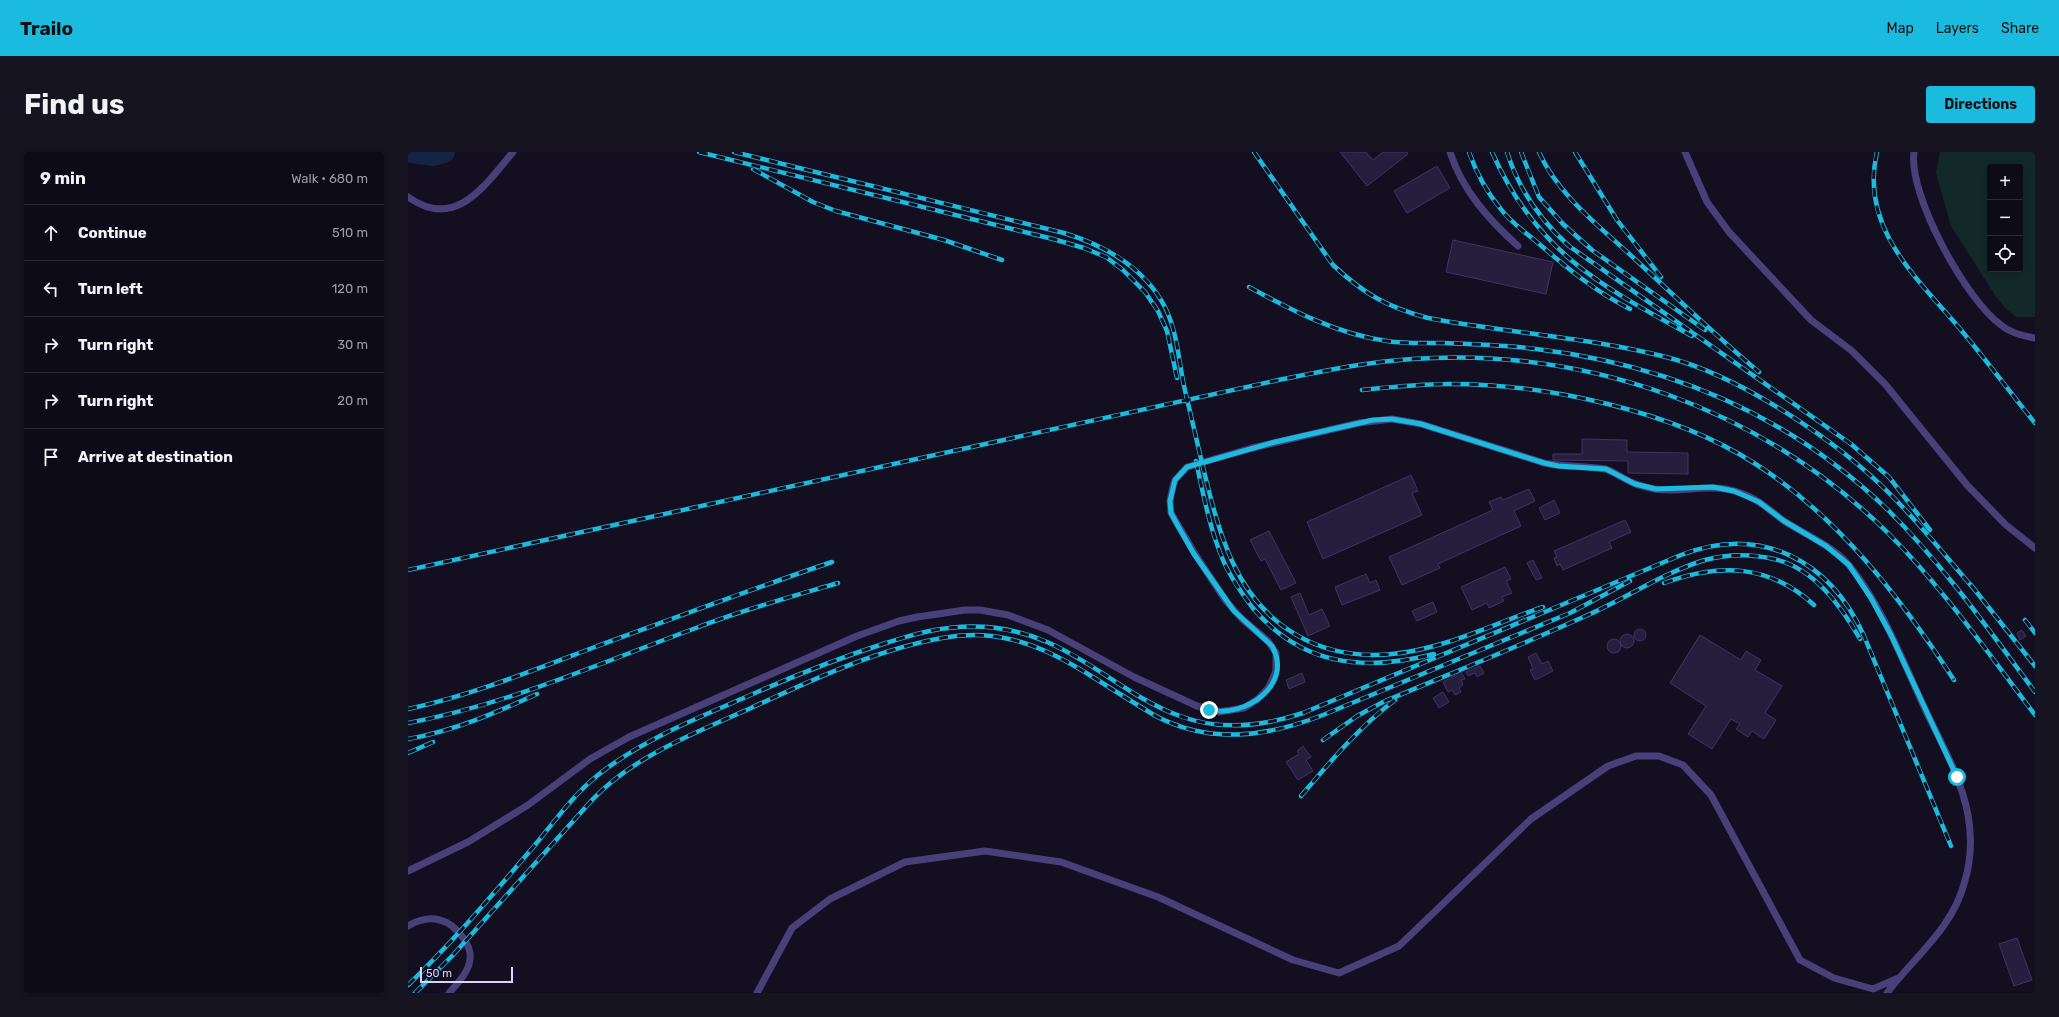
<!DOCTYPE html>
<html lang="en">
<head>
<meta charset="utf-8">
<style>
	body { margin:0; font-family:Rubik,sans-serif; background:#171421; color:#f1f3f6 }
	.controls { position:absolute; right:12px; top:12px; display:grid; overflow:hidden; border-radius:4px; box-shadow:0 2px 6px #0003 }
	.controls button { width:36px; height:36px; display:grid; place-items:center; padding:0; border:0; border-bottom:1px solid #2e2b37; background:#0e0b18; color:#f1f3f6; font:20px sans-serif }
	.scale { position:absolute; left:12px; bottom:10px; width:93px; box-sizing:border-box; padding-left:4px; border:2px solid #dbd3fa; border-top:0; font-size:11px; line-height:14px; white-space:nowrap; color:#dbd3fa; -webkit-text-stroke:3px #130f20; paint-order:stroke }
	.stop { position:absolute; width:12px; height:12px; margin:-9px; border:3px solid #1abbdf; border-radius:50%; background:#fff }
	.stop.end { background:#1abbdf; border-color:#fff; box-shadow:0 1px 4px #0008 }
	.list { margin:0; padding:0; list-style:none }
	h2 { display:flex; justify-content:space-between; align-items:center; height:52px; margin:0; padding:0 16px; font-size:17px }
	h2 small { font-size:13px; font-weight:400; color:#9b9ba2 }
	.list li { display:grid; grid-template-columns:26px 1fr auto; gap:12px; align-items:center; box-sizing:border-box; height:56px; padding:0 16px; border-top:1px solid #2e2b37 }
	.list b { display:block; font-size:15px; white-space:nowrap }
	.list em { font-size:13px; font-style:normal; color:#9b9ba2 }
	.icon { flex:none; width:22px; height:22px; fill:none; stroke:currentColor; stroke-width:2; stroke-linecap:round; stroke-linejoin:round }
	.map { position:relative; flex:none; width:1627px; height:841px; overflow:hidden; border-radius:4px }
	header { display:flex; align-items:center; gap:24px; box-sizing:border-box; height:56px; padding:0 20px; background:#1abbdf; color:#111 }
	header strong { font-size:19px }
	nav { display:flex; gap:22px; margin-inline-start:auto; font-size:14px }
	.intro { display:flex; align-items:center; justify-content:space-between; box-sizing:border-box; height:96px; padding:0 24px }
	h1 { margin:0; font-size:28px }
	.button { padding:10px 18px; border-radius:4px; background:#1abbdf; color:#111; font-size:14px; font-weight:700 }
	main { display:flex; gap:24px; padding:0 24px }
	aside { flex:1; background:#0e0b18; border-radius:4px; box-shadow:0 2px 6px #0003 }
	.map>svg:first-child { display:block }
</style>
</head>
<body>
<header>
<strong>Trailo</strong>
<nav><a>Map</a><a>Layers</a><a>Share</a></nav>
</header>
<div class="intro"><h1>Find us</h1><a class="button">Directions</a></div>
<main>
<aside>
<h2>9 min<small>Walk · 680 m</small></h2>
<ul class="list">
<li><svg class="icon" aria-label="ahead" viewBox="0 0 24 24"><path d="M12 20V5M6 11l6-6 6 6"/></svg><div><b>Continue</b></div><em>510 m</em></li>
<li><svg class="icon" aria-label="left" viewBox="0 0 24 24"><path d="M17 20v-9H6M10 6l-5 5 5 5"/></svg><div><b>Turn left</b></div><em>120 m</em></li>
<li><svg class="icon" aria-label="right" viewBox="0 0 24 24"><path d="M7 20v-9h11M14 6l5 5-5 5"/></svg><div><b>Turn right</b></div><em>30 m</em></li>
<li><svg class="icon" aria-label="right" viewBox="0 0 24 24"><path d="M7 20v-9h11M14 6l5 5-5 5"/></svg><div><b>Turn right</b></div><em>20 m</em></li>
<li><svg class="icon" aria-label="arrive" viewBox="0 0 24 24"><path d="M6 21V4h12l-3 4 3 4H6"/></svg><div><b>Arrive at destination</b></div></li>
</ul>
</aside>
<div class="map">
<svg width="1627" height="841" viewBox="0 0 1627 841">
	<rect width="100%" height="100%" fill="#130f20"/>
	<!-- green -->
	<path fill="#132829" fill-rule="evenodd" d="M1532,0H1627V165H1608L1597,156L1587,143L1543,74L1528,21ZM1582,15H1612V117H1582Z"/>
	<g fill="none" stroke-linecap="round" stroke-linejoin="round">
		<!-- river -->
		<path stroke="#152344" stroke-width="22" d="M3,0L26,3L36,0"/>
	</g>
	<!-- building -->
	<path fill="#271e3e" stroke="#413268" d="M932,0H958L965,8L975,0H999L1000,2L959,34Z
		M1029,14L1042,36L999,61L986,39Z
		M1045,88L1145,110L1138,142L1038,120Z
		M1174,287L1219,288V300L1280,301V322L1220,321V309L1145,308V302H1174Z
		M1003,323L1010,339L1004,341L1014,363L915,407L899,370Z
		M1121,337L1127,349L1106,359L1113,374L1030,412L1032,416L994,433L981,405L1085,358L1081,350L1093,345L1095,348Z
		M1146,348L1152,361L1137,368L1131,356Z
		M1217,368L1223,380L1201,390L1204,396L1155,418L1152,412L1149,414L1146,406L1149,405L1146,399Z
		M861,379L888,431L873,438L857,407L853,409L842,388Z
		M1125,408L1134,426L1128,428L1119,411Z
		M1097,415L1103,427L1098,429L1104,441L1094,445L1096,449L1081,456L1079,451L1064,458L1053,435Z
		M958,422L962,431L968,428L972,438L934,453L927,435Z
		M892,441L901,463L914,457L922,474L900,484L883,445Z
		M1025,450L1029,460L1009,469L1004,459Z
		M1226 483a6 6 0 1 1 12 0a6 6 0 1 1-12 0Z
		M1614,478L1618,484L1612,488L1609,481Z
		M1212 489a7 7 0 1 1 14 0a7 7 0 1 1-14 0Z
		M1292,483L1333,508L1338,499L1353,508L1347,518L1374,534L1357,561L1368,568L1356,587L1344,579L1340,585L1328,577L1332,572L1323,567L1304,597L1280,582L1298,554L1262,531Z
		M1199 494a7 7 0 1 1 14 0a7 7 0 1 1-14 0Z
		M1128,501L1134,512L1140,509L1145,519L1127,528L1122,518L1125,517L1120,505Z
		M1072,514L1076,521L1069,525L1067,521L1060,524L1058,520Z
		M1053,520L1057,527L1053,528L1055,533L1051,536L1053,540L1047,543L1044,538L1040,540L1035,530Z
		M894,521L897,530L881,537L878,528Z
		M1035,540L1041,550L1031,556L1025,546Z
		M895,594L903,605L898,608L905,619L890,628L878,610L891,602L889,599Z
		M1609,786L1624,828L1606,834L1591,792Z"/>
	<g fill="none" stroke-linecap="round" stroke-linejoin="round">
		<!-- service -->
		<path stroke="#474079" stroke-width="7" d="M1042,0C1054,38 1081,68 1110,94
			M1277,0L1299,50L1321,80L1403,168L1444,199L1477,232L1559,333L1598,373L1627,396
			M1506,0C1500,43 1558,148 1593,173C1602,181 1615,184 1627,186
			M0,45C48,79 77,33 105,0
			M0,719L60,690L120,653L182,607L221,585L449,484L491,469L509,465L557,458H572L600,463L640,478L726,525L789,554L811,560L836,556L850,547L861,535L868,519V501L860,489L834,467L818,449L787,402L763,361L762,349L765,334L767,328L779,315L844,296L951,271L984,267L1013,272L1136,311C1156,315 1177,314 1197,317C1205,319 1211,324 1219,328C1227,333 1237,335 1246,337C1282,342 1306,327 1342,345C1355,351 1365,361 1376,369C1398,383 1423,393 1440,412C1472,449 1496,512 1517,557C1533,591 1553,625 1560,663C1564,685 1563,710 1556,732C1544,777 1506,805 1479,841
			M0,774C22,761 42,766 56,787C60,793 63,800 62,807C61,820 49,832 41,841
			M349,841L384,776L422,747L497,710L577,699L653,710L750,745L885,808L931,821L991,794L1123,667L1200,614L1228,604H1251L1275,613L1303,643L1392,808L1426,826L1465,837L1488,827"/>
		<!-- rail casing -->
		<g stroke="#1abbdf" stroke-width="4.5">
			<path id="rail" d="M291,0L645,87L676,96L698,105L715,118L737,140L750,159L759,179L769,226
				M326,0L656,81C695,93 731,112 753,148C769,174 770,205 776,234C782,260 788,286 794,311C802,344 810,378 824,409C854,475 912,509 984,502C1037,497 1085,472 1135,455
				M846,0L925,113C956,142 979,155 1020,166C1099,181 1180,185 1258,205C1333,224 1431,290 1484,344C1513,373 1539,406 1566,437
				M1061,0C1068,20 1078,39 1092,56C1102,70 1117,80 1130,91C1159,116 1188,140 1222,157
				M1084,0C1128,100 1193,134 1284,184
				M1099,0C1111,38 1132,68 1161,94L1443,292L1481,325L1522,378
				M1113,0L1131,45L1155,72L1184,98L1297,178
				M1131,0C1151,45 1195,77 1230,110C1270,147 1309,185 1351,220
				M1167,0L1209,68L1253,125
				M1469,0C1451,76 1509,126 1553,178C1578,208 1602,240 1627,271
				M345,17L405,50L428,59L536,88L594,108
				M841,135C885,159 929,182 979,189C997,192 1016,191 1035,191C1066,192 1097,193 1128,197C1262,213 1383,264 1481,359C1536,414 1581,478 1627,540
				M954,238C983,235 1012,232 1042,232C1138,232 1265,259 1346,311C1430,364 1492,445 1546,528
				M788,309C795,341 801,373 813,403C820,422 832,439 844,455C893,514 956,520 1026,502
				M0,418L866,229C911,220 957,210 1004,207C1180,195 1354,257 1480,381C1535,436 1580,501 1627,563
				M1256,431C1312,411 1361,412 1406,453
				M1563,433L1627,514
				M1617,468L1627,481
				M0,557C64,543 126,518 187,495C266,466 344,437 424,410
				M0,571C101,552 192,511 288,476C334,458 382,445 430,431
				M0,587C46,579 87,561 129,542
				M915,588L949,564L975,550C1044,521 1114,493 1182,462C1220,445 1257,420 1297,408C1319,402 1344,402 1366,407C1406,416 1433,454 1452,487
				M0,601L25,590
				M893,644C922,610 951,575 987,548
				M0,833C46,789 86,741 127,693C147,669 165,643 190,623C234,588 287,567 338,545C383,525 428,507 475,492C497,485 519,478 541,476C574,472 609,477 639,490C686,510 724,547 772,564C812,579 856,574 895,561L1273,403C1353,372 1422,408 1456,484L1543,694
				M7,841L45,803L185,647C226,604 289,580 343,556C404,528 467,498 534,486C556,482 579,482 601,487C633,494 661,510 688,527C707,539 726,551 746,563C801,593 859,585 915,563L1162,461L1222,429"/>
		</g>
		<!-- rail -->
		<use href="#rail" stroke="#130f20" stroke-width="3" stroke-dasharray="9" stroke-linecap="butt"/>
	</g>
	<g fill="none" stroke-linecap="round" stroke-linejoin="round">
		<!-- route -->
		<path stroke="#1abbdf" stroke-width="5" d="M801,558C837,566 886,533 864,494L826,459L786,402L770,374L763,361L762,349L767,328L779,315L867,290L965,268L984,267L1013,272L1136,311L1150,314L1198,317L1227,332L1248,337L1305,335L1326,339L1351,350L1376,369L1418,394L1441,413L1463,446L1483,483L1549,625"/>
	</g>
</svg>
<div class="controls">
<button>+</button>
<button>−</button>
<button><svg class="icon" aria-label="locate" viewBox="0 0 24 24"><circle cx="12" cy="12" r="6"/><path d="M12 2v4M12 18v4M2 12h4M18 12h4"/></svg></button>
</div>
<div class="scale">50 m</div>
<div class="stop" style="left:1549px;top:625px"></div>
<div class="stop end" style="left:801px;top:558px"></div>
</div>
</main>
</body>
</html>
